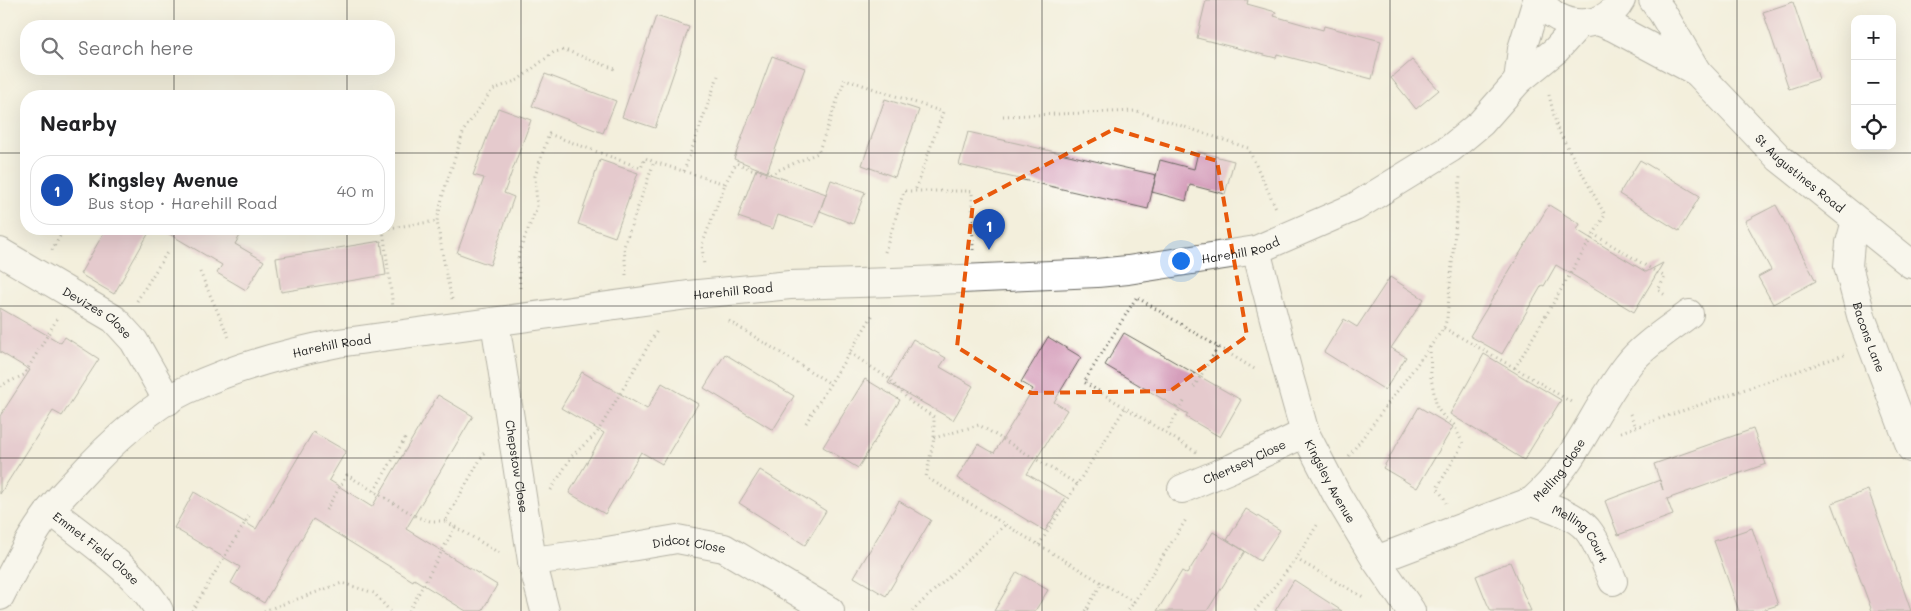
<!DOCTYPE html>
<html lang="en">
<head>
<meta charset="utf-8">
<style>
	body { margin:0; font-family:Mali,sans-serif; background:#f6f6f6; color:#202124 }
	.controls { position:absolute; right:15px; top:15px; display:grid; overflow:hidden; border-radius:10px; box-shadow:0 5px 20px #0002 }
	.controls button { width:45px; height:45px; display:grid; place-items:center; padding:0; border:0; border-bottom:1px solid #e0e0e0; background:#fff; color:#202124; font:25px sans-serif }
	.you { position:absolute; left:1180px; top:260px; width:18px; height:18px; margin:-12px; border:4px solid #fff; border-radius:50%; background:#1a73e8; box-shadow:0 0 0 8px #1a73e833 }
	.badge { display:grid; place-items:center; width:32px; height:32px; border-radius:50%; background:#1f6fb2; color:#fff; font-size:16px; font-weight:700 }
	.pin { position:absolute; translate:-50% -41px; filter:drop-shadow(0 1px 2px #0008) }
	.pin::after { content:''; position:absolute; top:26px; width:18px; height:15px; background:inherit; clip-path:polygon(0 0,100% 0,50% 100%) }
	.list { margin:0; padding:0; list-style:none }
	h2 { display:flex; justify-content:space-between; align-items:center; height:65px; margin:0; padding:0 20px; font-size:21px }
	h2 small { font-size:16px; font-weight:400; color:#757577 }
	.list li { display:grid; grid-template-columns:32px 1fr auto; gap:15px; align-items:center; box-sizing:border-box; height:70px; margin:0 10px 10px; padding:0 10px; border:1px solid #e0e0e0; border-radius:20px }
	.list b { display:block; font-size:19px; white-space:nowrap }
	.list p { margin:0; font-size:16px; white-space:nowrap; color:#757577 }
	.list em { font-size:16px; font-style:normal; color:#757577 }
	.icon { flex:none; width:28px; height:28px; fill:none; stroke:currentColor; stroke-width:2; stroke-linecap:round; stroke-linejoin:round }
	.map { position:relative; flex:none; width:1911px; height:611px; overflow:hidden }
	.search { position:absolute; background:#fff; box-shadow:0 5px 20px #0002; left:20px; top:20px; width:375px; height:55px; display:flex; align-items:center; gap:12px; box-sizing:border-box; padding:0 18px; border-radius:20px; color:#757577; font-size:19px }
	.panel { position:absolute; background:#fff; box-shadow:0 5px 20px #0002; left:20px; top:90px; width:375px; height:145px; border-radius:20px }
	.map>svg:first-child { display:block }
</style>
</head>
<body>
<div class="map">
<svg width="1911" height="611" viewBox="0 0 1911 611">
	<rect width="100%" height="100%" fill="#fdfcf7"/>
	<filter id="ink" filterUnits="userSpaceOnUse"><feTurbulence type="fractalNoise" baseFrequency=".02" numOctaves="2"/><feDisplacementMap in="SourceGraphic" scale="10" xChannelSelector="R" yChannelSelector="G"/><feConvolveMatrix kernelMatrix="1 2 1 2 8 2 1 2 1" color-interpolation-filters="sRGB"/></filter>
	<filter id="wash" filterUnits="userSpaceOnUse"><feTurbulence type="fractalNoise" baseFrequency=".0096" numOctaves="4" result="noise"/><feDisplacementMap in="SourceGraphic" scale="20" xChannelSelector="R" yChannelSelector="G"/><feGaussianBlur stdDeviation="1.12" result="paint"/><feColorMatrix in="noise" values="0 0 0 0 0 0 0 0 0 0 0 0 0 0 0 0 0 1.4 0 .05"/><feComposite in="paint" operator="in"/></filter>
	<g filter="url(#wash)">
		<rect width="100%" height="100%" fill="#f3efdc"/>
		<g id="blocks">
			<!-- building -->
			<path fill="#d59ebb" d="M1206,0H1248L1247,4L1276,12L1274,16L1323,30L1324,26L1381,41L1372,79L1277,54L1276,58L1197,38Z
				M1793,2L1819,79L1789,89L1763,12Z
				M656,16L689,27L655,128L622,117Z
				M772,56L805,68L767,172L734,159Z
				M1412,60L1439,90L1416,109L1391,78Z
				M545,74L616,101L603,133L532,106Z
				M885,99L919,110L895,177L862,165Z
				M498,108L531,120L504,193L514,197L490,265L457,253L484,178L473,175Z
				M968,132L1156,175L1148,209L959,165Z
				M1198,152L1234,161L1225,194L1190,185L1186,201L1152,192L1160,160L1194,169Z
				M600,160L638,173L615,237L578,224Z
				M1640,160L1700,196L1679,231L1619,194Z
				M756,169L826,194L814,227L778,215L773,229L738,217Z
				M831,180L865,192L853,224L820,211Z
				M1549,205L1580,224L1577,230L1646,272L1663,263L1634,312L1556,265L1544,286L1542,285L1502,354L1470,336Z
				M1776,205L1816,281L1773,304L1758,277L1771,270L1745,221Z
				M106,229H151L114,294L80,274Z
				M161,229H244L235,244L264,261L246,290L217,273L222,265Z
				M381,241L386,275L281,292L276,258Z
				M1390,277L1424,299L1391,348L1406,357L1385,390L1324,352L1344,319L1357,327Z
				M0,308L61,343L65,337L99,359L62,416L53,411L0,494V416L30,370L0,352Z
				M1124,333L1241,400L1220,437L1186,417L1188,414L1105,365Z
				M1048,337L1081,357L1054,402L1067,410L1027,474L1066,497L1045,531L957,478L978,444L994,453L1033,389L1021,382Z
				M913,339L946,358L940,367L973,386L953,420L888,383Z
				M725,354L794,396L773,430L704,388Z
				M1484,354L1561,400L1524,460L1450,414Z
				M582,372L647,409L662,383L698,404L662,464L641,452L605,514L569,493L604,433L561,408Z
				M865,379L900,400L858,468L823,447Z
				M438,395L473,416L406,529L497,585L482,611H466L414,579L413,581L313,519L264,603L231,583L240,567L174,528L194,492L256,529L313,432L346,451L329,480L372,507Z
				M1419,407L1453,427L1417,488L1383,468Z
				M1753,429L1766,464L1667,499L1673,515L1618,535L1605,501L1660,480L1663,490L1654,464Z
				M760,470L826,511L805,545L739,503Z
				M1868,490L1891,553L1911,611H1872L1832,503Z
				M899,501L931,520L886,596L854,577Z
				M1246,509L1280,530L1260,561L1227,540Z
				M1752,528L1778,605L1759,611H1739L1714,541Z
				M1213,532L1245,551L1207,611H1157L1182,571L1187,574Z
				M1510,562L1521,588L1531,611H1491L1487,603L1476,576Z
				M1017,572L1048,590L1035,611H994Z
				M1294,580L1342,611H1275Z"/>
		</g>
	</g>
	<g filter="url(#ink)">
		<use href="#blocks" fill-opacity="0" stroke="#67665f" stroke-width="1"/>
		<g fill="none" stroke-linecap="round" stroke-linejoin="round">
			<!-- minor casing -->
			<g stroke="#67665f" stroke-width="30">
				<g id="minor">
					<path id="s1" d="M1856,221L1850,243L1848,266L1862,319L1911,448"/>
					<path id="s2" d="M1256,250L1289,376L1305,433L1337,495L1376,560L1411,611"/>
					<path id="s3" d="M0,252L114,319L134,341L168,401"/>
					<path id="s4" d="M495,322L532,561L545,611"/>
					<path id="s5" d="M1182,489L1232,468L1305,433"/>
					<path id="s6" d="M1532,501C1550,507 1575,515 1587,529C1599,544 1606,565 1613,581"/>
					<path id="s7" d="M50,510C83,537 140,574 159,611"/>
					<path id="s8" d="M1376,560L1532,501C1578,461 1592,411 1628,365C1641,347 1671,328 1689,314"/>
					<path id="s9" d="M532,561L601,552L677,539L724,548L830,611"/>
				</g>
			</g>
			<!-- tertiary casing -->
			<g stroke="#67665f" stroke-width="30">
				<g id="tertiary">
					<path d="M1540,0C1558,30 1604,32 1621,0"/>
					<path id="s10" d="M1653,0L1662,12L1697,72L1779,158L1911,264"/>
					<path d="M1598,21L1613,27L1697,72"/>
					<path d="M1518,81L1522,49L1537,0"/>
					<path id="s11" d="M0,596C15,567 30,537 50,511C57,500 67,491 75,482C105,449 145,409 186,390C234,367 286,353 338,343L688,295L790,285L893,282L1097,273L1128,270L1256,250L1355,207L1451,148L1481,123L1518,81L1556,50L1579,24"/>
				</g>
			</g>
			<!-- path -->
			<path stroke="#67665f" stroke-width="3" stroke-dasharray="1 4" stroke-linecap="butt" d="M1549,95L1557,128L1605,215L1515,368L1571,402
				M1003,116L1137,111L1248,148L1277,210
				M684,171L718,76
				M725,184L736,163L767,175L818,153L845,79L943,112L915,191
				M389,228L437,221
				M383,229L393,307
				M1593,234L1665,277L1658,290L1665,295
				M52,250L64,229
				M885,252L904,191H972L973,250
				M200,272L230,340
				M626,275L624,246L654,162L725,184L702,245L704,266
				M520,288L518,255L537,207L535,176L549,134L641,168L645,158L654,162
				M1136,298L1084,382L1196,452
				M1138,298L1256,370
				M452,299L446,274L437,221L443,194L464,130L492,90L518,80L554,52L565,50L615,69
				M137,301L168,251
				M729,321L831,384
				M1444,328L1515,368
				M1430,347L1431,378L1437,408L1444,417L1454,425L1463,444L1437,488L1444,498L1446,503
				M850,353L888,378L912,403L934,417V438L926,477L1102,583
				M0,386L24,375L57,319
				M1194,387L1218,347
				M1630,414L1636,427
				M806,423L874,313
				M1621,432L1844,355
				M1166,433L1185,400
				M934,438L979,425L1077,484
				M484,453L445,521L501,554
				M1349,456L1444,328L1447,318L1460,177
				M551,490L572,456L597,433L658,329
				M374,491L406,437
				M326,510L347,475L417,517L430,521H445
				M1039,545L1125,408
				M1296,559L1365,598
				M1134,602L1187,518
				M1087,608L1102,583L1134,602L1128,611
				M192,611L249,516
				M264,611L342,583L374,593L390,611
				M409,611L455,527
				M912,611L1005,525
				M1085,611L1087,608L1092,611
				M1255,611L1296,559L1319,522"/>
			<!-- minor -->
			<use href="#minor" stroke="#fff" stroke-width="28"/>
			<!-- tertiary -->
			<use href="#tertiary" stroke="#fff" stroke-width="28"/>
		</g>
	</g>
	<!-- marked area -->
	<path d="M0 0H1911V611H0ZM1114,129L1217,161L1247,336L1170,391L1031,393L957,347L973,203Z" fill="#f3efdc" fill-opacity=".55" fill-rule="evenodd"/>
	<path fill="none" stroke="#e8590c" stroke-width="4" stroke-dasharray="10 6" stroke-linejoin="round" d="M1114,129L1217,161L1247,336L1170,391L1031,393L957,347L973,203Z"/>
	<!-- grid -->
	<path fill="none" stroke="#1c1c1c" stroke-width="1" stroke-opacity="0.55" d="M174,0V26M347,0V26M521,0V611M695,0V611M869,0V611M1042,0V611M1216,0V611M1390,0V611M1564,0V611M1737,0V611M174,69V96M347,69V96M0,153H26M389,153H1911M174,229V611M347,229V611M0,306H1911M0,458H1911"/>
	<g text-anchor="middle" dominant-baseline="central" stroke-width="4" stroke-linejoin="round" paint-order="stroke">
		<!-- street labels -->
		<g font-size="12" fill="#1c1c1c" stroke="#fdfcf7">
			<text stroke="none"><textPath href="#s10" startOffset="229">St Augustines Road</textPath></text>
			<text stroke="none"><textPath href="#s11" startOffset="1350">Harehill Road</textPath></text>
			<text stroke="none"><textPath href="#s11" startOffset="840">Harehill Road</textPath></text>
			<text stroke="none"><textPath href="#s3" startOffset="115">Devizes Close</textPath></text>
			<text stroke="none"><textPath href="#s1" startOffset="120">Bacons Lane</textPath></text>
			<text stroke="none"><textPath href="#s11" startOffset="435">Harehill Road</textPath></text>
			<text stroke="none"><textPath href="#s5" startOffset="68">Chertsey Close</textPath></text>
			<text stroke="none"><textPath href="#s4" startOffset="146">Chepstow Close</textPath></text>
			<text stroke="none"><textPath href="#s8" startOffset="208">Melling Close</textPath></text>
			<text stroke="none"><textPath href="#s2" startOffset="244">Kingsley Avenue</textPath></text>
			<text stroke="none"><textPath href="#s6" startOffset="61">Melling Court</textPath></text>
			<text stroke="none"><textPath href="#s7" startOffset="60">Emmet Field Close</textPath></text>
			<text stroke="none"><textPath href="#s9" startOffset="159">Didcot Close</textPath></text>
		</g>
	</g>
</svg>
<div class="controls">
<button>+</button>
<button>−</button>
<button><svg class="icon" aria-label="locate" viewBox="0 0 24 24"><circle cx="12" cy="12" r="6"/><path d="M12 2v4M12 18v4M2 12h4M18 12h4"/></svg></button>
</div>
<div class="you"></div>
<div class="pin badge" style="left:989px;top:250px;background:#1a4fb4">1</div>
<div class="search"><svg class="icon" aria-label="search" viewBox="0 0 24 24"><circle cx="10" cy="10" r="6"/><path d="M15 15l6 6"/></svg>Search here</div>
<section class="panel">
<h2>Nearby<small></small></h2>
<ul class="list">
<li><span class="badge" style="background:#1a4fb4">1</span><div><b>Kingsley Avenue</b><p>Bus stop · Harehill Road</p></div><em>40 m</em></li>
</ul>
</section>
</div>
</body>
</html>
